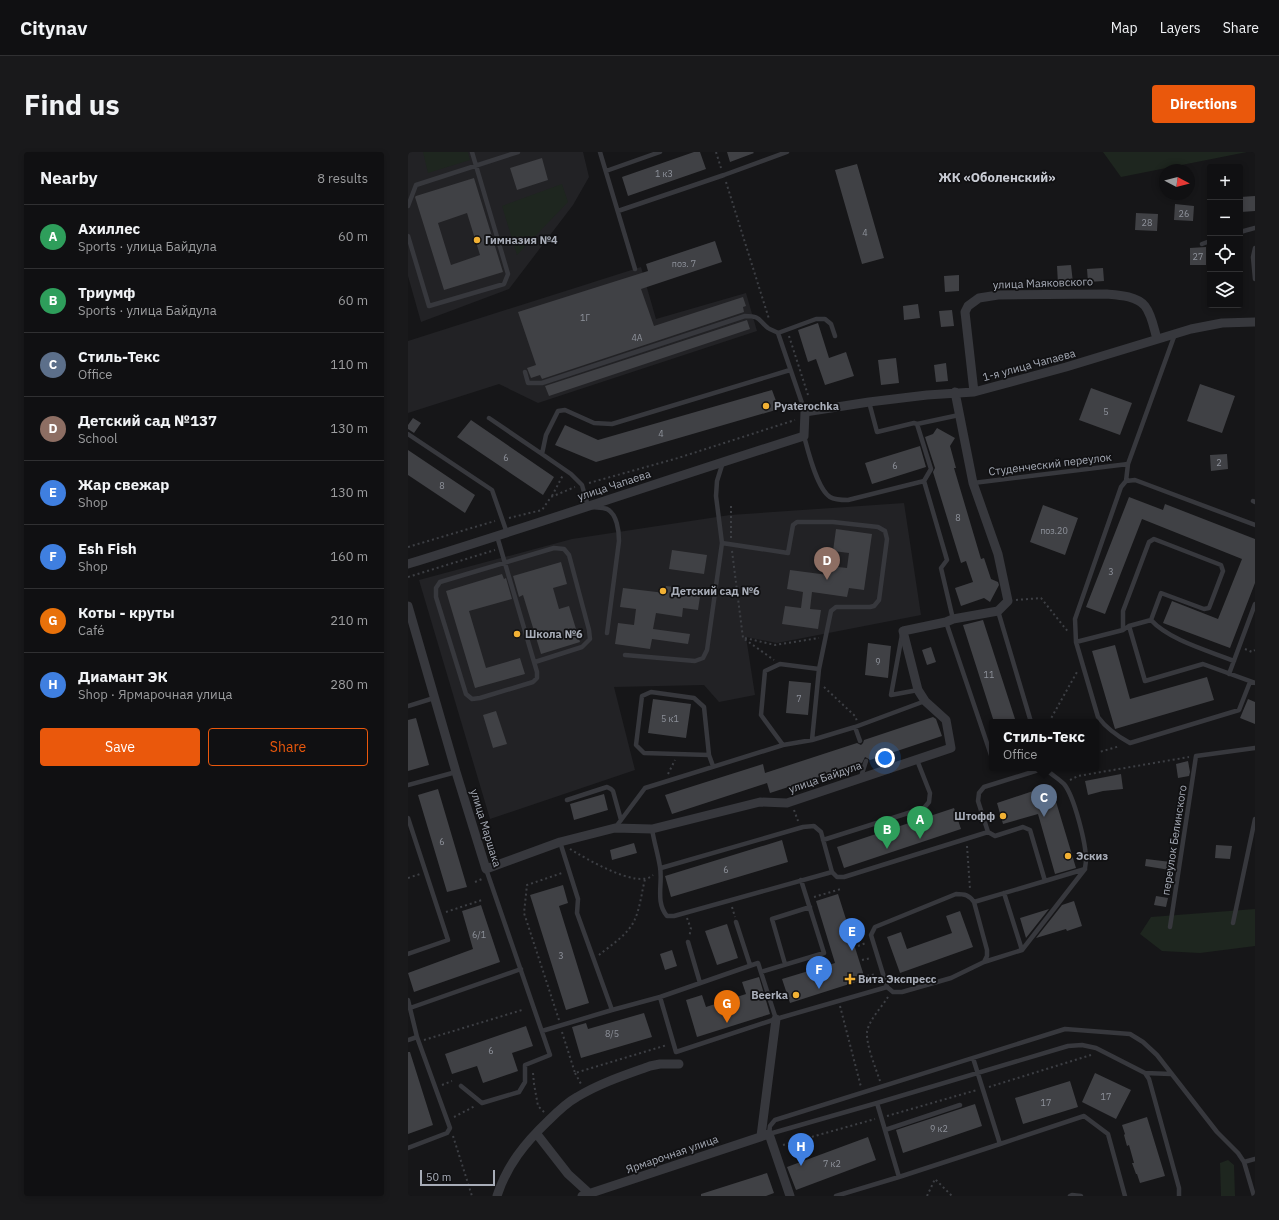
<!DOCTYPE html>
<html lang="en">
<head>
<meta charset="utf-8">
<style>
	body { margin:0; font-family:"IBM Plex Sans",sans-serif; background:#19191b; color:#f1f3f6 }
	.controls { position:absolute; right:12px; top:12px; display:grid; overflow:hidden; border-radius:4px; box-shadow:0 2px 6px #0003 }
	.controls button { width:36px; height:36px; display:grid; place-items:center; padding:0; border:0; border-bottom:1px solid #303032; background:#101012; color:#f1f3f6; font:20px sans-serif }
	.compass { position:absolute; left:751px; top:12px; width:36px; height:36px; border-radius:50%; background:#101012; box-shadow:0 2px 6px #0003; rotate:97deg }
	.scale { position:absolute; left:12px; bottom:10px; width:75px; box-sizing:border-box; padding-left:4px; border:2px solid #a8adb8; border-top:0; font-size:11px; line-height:14px; white-space:nowrap; color:#a8adb8; -webkit-text-stroke:3px #111113; paint-order:stroke }
	.you { position:absolute; left:477px; top:606px; width:14px; height:14px; margin:-10px; border:3px solid #fff; border-radius:50%; background:#1a73e8; box-shadow:0 0 0 6px #1a73e833 }
	.badge { display:grid; place-items:center; width:26px; height:26px; border-radius:50%; background:#ea580c; color:#fff; font-size:13px; font-weight:700 }
	.pin { position:absolute; translate:-50% -33px; filter:drop-shadow(0 1px 2px #0008) }
	.pin::after { content:''; position:absolute; top:21px; width:14px; height:12px; background:inherit; clip-path:polygon(0 0,100% 0,50% 100%) }
	.popup { position:absolute; left:581px; top:567px; width:110px; height:52px; box-sizing:border-box; display:grid; place-content:center; border-radius:4px; background:#101012; filter:drop-shadow(0 1px 3px #0005); font-size:13px; white-space:nowrap; color:#9c9d9f }
	.popup b { font-size:15px; color:#f1f3f6 }
	.popup::after { content:''; position:absolute; left:50%; top:100%; margin-left:-8px; border:8px solid transparent; border-top-color:#101012 }
	.list { margin:0; padding:0; list-style:none }
	h2 { display:flex; justify-content:space-between; align-items:center; height:52px; margin:0; padding:0 16px; font-size:17px }
	h2 small { font-size:13px; font-weight:400; color:#9c9d9f }
	.list li { display:grid; grid-template-columns:26px 1fr auto; gap:12px; align-items:center; box-sizing:border-box; height:64px; padding:0 16px; border-top:1px solid #303032 }
	.list b { display:block; font-size:15px; white-space:nowrap }
	.list p { margin:0; font-size:13px; white-space:nowrap; color:#9c9d9f }
	.list em { font-size:13px; font-style:normal; color:#9c9d9f }
	.actions { display:flex; gap:8px; padding:12px 16px }
	.actions a { flex:1; padding:9px 0; border:1px solid #ea580c; border-radius:4px; text-align:center; font-size:14px; color:#ea580c }
	.actions .main { background:#ea580c; color:#fff }
	.icon { flex:none; width:22px; height:22px; fill:none; stroke:currentColor; stroke-width:2; stroke-linecap:round; stroke-linejoin:round }
	.map { position:relative; flex:none; width:847px; height:1044px; overflow:hidden; border-radius:4px }
	header { display:flex; align-items:center; gap:24px; box-sizing:border-box; height:56px; padding:0 20px; background:#101012; border-bottom:1px solid #303032 }
	header strong { font-size:19px }
	nav { display:flex; gap:22px; margin-inline-start:auto; font-size:14px }
	.intro { display:flex; align-items:center; justify-content:space-between; box-sizing:border-box; height:96px; padding:0 24px }
	h1 { margin:0; font-size:28px }
	.button { padding:10px 18px; border-radius:4px; background:#ea580c; color:#fff; font-size:14px; font-weight:700 }
	main { display:flex; gap:24px; padding:0 24px }
	aside { flex:1; background:#101012; border-radius:4px; box-shadow:0 2px 6px #0003 }
	.map>svg:first-child { display:block }
</style>
</head>
<body>
<header>
<strong>Citynav</strong>
<nav><a>Map</a><a>Layers</a><a>Share</a></nav>
</header>
<div class="intro"><h1>Find us</h1><a class="button">Directions</a></div>
<main>
<aside>
<h2>Nearby<small>8 results</small></h2>
<ul class="list">
<li><span class="badge" style="background:#2e9e5b">A</span><div><b>Ахиллес</b><p>Sports · улица Байдула</p></div><em>60 m</em></li>
<li><span class="badge" style="background:#2e9e5b">B</span><div><b>Триумф</b><p>Sports · улица Байдула</p></div><em>60 m</em></li>
<li><span class="badge" style="background:#5c6f8a">C</span><div><b>Стиль-Текс</b><p>Office</p></div><em>110 m</em></li>
<li><span class="badge" style="background:#8d6e63">D</span><div><b>Детский сад №137</b><p>School</p></div><em>130 m</em></li>
<li><span class="badge" style="background:#3f7fe0">E</span><div><b>Жар свежар</b><p>Shop</p></div><em>130 m</em></li>
<li><span class="badge" style="background:#3f7fe0">F</span><div><b>Esh Fish</b><p>Shop</p></div><em>160 m</em></li>
<li><span class="badge" style="background:#e8710a">G</span><div><b>Коты - круты</b><p>Café</p></div><em>210 m</em></li>
<li><span class="badge" style="background:#3f7fe0">H</span><div><b>Диамант ЭК</b><p>Shop · Ярмарочная улица</p></div><em>280 m</em></li>
</ul>
<div class="actions"><a class="main">Save</a><a>Share</a></div>
</aside>
<div class="map">
<svg width="847" height="1044" viewBox="0 0 847 1044">
	<rect width="100%" height="100%" fill="#161618"/>
	<!-- built -->
	<path fill="#222225" d="M0,0H175L181,25L165,53L101,137L13,170L0,124Z
		M233,115L248,167L338,141L349,179L130,251L91,232L0,261V189Z
		M496,351L513,463L369,491L338,485L347,543L311,550L296,533L206,535L227,618L82,667L11,428L164,387L322,363Z"/>
	<!-- green -->
	<path fill="#1e261f" d="M15,0H60L62,8L20,21Z
		M695,0H839L713,25Z
		M154,32L160,50L109,103L94,54Z
		M847,757V794L792,801L754,799L732,782L743,765Z
		M820,1008L826,1013L827,1044H813L812,1011Z"/>
	<!-- building -->
	<path fill="#404145" fill-rule="evenodd" d="M286,0H292L298,17L220,44L214,25Z
		M319,0H345L346,1L322,10Z
		M134,6L140,28L109,38L102,16Z
		M449,12L476,106L454,112L427,18Z
		M66,26L95,120L36,138L7,45L8,44ZM59,61L72,103L43,113L30,71Z
		M847,44V59L833,60L832,45Z
		M767,52L786,54L785,69L766,68Z
		M728,61L750,62L749,79L727,78Z
		M307,89L314,110L233,137L246,174L335,145L338,154L335,155L336,160L134,227L132,223L123,226L119,216L128,213L110,160L240,119L238,112Z
		M798,95V113H782V96Z
		M663,113L665,131L650,132L649,114Z
		M695,116L696,129L680,130L679,117Z
		M551,123V139L537,140L536,124Z
		M510,152L512,166L496,168L495,154Z
		M544,158L546,174L533,175L531,159Z
		M339,168L342,177L141,244L137,234Z
		M410,171L421,206L438,200L446,224L417,233L408,207L400,210L390,178Z
		M488,206L491,231L473,233L470,208Z
		M538,211L540,229L528,230L526,213Z
		M792,232L827,244L814,281L779,269Z
		M683,236L724,251L712,283L671,268Z
		M364,238L371,257L188,310L147,293L157,273L190,288Z
		M5,266L13,271L6,281L0,277V273Z
		M63,268L146,325L135,343L49,285Z
		M529,276L547,286L542,294L548,316H546L573,407L576,406L583,427L590,430L591,433L582,450L576,446L553,454L547,436L565,430L558,409L553,411L525,320L527,316L517,285L525,282Z
		M512,294L518,315L464,332L457,311Z
		M0,298L67,343L57,361L0,323Z
		M819,302L820,317L803,319L802,303Z
		M721,345L755,358L757,352L847,387V431L822,496L755,471L764,449L810,467L834,407L734,367L697,462L678,455Z
		M635,353L670,366L657,403L622,390Z
		M428,377L464,382L456,438L441,436L439,445L404,440L402,457L413,458L410,477L374,472L377,454L393,456L395,440L379,437L382,418L420,423L421,414L439,416L441,401L425,399Z
		M264,398L299,403L296,422L261,417Z
		M153,410L159,432L145,436L151,457L161,454L172,490L133,502L115,443L111,445L105,424Z
		M94,422L96,427L98,426L104,447L61,459L78,516L112,506L117,522L67,536L38,439Z
		M258,434L293,438L290,458L275,456L274,465L248,461L245,477L282,482L280,492L244,487L242,497L207,492L210,471L226,473L228,457L212,455L215,436L257,441Z
		M575,468L608,570H586L555,473Z
		M460,491L483,494L480,526L457,523Z
		M707,493L722,547L799,525L806,548L707,577L684,499Z
		M523,495L528,510L519,513L514,498Z
		M381,529L403,531L400,563L378,561Z
		M245,547L283,552L278,586L240,581Z
		M840,547L847,550V572L832,566Z
		M88,559L99,592L85,596L75,563Z
		M525,565L528,567L534,584L462,608L459,606L457,605L454,611L362,641L359,631L264,662L257,643L355,612L357,621L449,591L453,593L455,591L456,588Z
		M8,566L21,613L0,619V568Z
		M780,609L782,620L781,624L770,626L768,612Z
		M713,622L715,637L695,639L680,643L677,629Z
		M643,633L668,716L647,722L630,662L595,672L589,651Z
		M30,637L59,735L39,740L10,643Z
		M196,642L200,658L166,668L162,652Z
		M546,656L553,677L436,716L429,695Z
		M374,688L380,710L263,745L257,724Z
		M226,691L229,701L204,708L202,698Z
		M808,693L824,694L822,707L807,706Z
		M738,707L763,710L762,718L737,714Z
		M155,733L160,751L151,754L181,851L158,858L122,743Z
		M430,742L457,827L382,851L374,827L427,811L408,749Z
		M748,744L760,746L758,755L746,753Z
		M666,749L674,774L659,779L658,777L628,786L654,753Z
		M73,753L92,810L6,840L0,821L65,797L54,759Z
		M641,757L618,786L612,766Z
		M552,759L565,795L492,821L479,785L493,780L499,797L544,781L538,764Z
		M319,772L330,806L309,813L297,779Z
		M264,798L269,814L257,818L252,802Z
		M351,825L362,862L289,885L278,848L294,843L298,855L338,842L334,830Z
		M236,861L244,885L173,906L164,875L178,871L180,877Z
		M118,874L125,894L104,901L110,919L75,931L69,914L44,922L37,902Z
		M0,900H2L25,973L0,982Z
		M687,921L723,938L708,967L674,950Z
		M662,929L670,955L615,972L607,946Z
		M567,952L574,974L495,1001L488,978Z
		M739,965L757,1024L732,1031L729,1022H728L724,1011H726L721,993L719,994L716,983L717,982L714,973Z
		M460,985L468,1008L388,1038L379,1015Z
		M359,1021L366,1041L358,1044H293V1042Z"/>
	<g fill="none" stroke-linecap="round" stroke-linejoin="round">
		<!-- path -->
		<path stroke="#3d3f44" stroke-width="2" stroke-dasharray="2 3" stroke-linecap="butt" d="M308,0L313,16
			M318,30L361,167
			M381,184L400,243
			M181,331L270,306L387,268
			M144,344L155,323
			M323,354V386
			M101,366L134,358L143,345L167,335
			M0,395L87,369
			M324,399L335,486L366,508
			M0,425L87,398
			M608,448L633,446L661,481
			M337,486L367,493L411,486
			M837,497L844,500L847,498
			M416,535L447,564L449,569
			M641,570L669,520
			M688,601L712,594
			M260,622L267,608
			M662,628L670,624L781,605
			M386,658L390,669
			M559,694L562,737
			M162,697C177,706 230,738 245,723
			M0,726L12,722
			M67,730L74,727
			M406,745L433,737
			M324,755L327,765
			M38,760L74,748
			M279,766L283,777L281,785
			M450,794L458,791
			M191,803C203,793 221,782 227,767C232,756 234,739 237,727
			M454,808L463,806
			M459,824L468,822
			M432,854L453,935
			M151,868L116,761L119,733L154,721
			M154,880L167,921L259,893
			M16,888L114,858
			M125,921L126,932L130,954L136,960
			M167,921L173,932
			M472,929C468,917 458,893 459,880C461,868 473,856 480,845
			M34,933L44,929
			M581,935L683,903
			M479,964L569,938
			M46,965L67,954
			M45,984L64,1044
			M375,993L467,967
			M519,1044L527,1027L544,1044"/>
		<!-- lane -->
		<path stroke="#37383d" stroke-width="4.5" d="M192,0L227,117
			M198,19L252,0
			M0,54L8,33L110,0
			M210,59L316,23L379,0
			M832,80L847,76
			M0,84L21,154L96,132L100,122L64,0
			M794,92L802,89
			M847,96L845,105L847,127
			M117,220L120,231H134L337,164C353,164 350,168 360,176C363,178 367,179 370,181
			M461,250L469,280L506,271L509,272
			M397,260L370,181L408,167H417L423,172L427,184
			M81,266L134,302
			M0,282L84,338L99,381
			M396,284C400,299 409,337 422,345C427,348 434,348 440,348L516,329
			M315,310L309,329L308,344L314,391L380,401L385,373L389,370H425L470,375L477,379L479,387L471,448L466,454L462,455H428L423,459L411,517L404,588
			M718,329L720,312L767,182
			M565,331L720,312
			M845,349L847,350
			M89,384L129,520V526L125,530L72,546L64,547L58,542L28,445V436L32,430L146,396L156,397L161,403L181,478L182,487L174,495L127,510
			M590,459L623,570
			M545,467L533,416L539,408L516,329L523,317L509,272L551,263
			M538,470L583,603L584,604
			M721,474L743,468
			M715,478V459L741,390L746,387L813,413L815,419L801,456L796,457L753,441L743,468C761,488 801,499 826,509
			M199,481L211,389C211,379 209,362 199,357C193,355 186,356 180,354L174,333L163,322L134,302L138,283L150,259L157,258L186,271L204,272L382,218
			M494,483L483,543L510,538
			M668,490L667,467L713,335L718,329L727,328L847,373
			M217,503L287,509L295,506L299,498L314,391
			M821,522L847,452
			M842,530L831,558L722,591C709,584 699,577 690,565L668,490L715,478L721,474L737,529L795,512L847,531
			M0,554L26,546
			M447,575L452,589
			M375,593L353,563L357,519L372,512L411,517
			M301,603L236,601L228,593L234,544L243,540L286,546L296,555L301,603L305,614
			M637,616C642,622 650,626 656,632C666,644 678,691 678,708C678,711 677,714 677,717L637,729L622,678L615,675L587,684L580,680L570,649L571,641L576,635L637,616
			M453,625L458,609
			M0,633L48,620
			M159,648L199,635L203,637L205,639L213,668
			M0,666L40,788L0,802
			M207,676L237,636L375,593L404,588L447,575L517,549
			M244,677C246,690 250,702 252,715C255,731 247,750 259,764H266L424,720L429,725H436L580,680
			M415,688L516,656L521,650L522,641L509,608
			M253,716L395,675L406,674L413,680L424,720
			M596,741L614,798
			M566,750C561,743 557,742 548,742L467,775L463,783L479,835L485,840H494L543,826L576,810L579,804V798L566,750L637,729
			M328,770L342,813
			M825,771L847,667
			M762,775L788,604L847,596
			M280,790L292,831
			M576,810L614,798L677,717
			M377,812L364,767L402,755
			M353,820L416,801L393,728
			M0,848L9,885L42,976L39,981L0,996
			M2,856L113,817
			M204,858L252,845L350,811L368,867L268,900L252,845
			M368,867L479,835
			M134,879L204,858L169,761L170,747L152,690
			M0,888L9,885
			M737,921L763,922
			M53,934L74,951L111,940L117,930V913L142,903L78,717
			M469,951L477,978
			M592,992L676,964L700,982L717,1044
			M491,1025L477,978L552,953
			M428,1044L491,1025L592,992L565,906
			M662,1044L664,1043L673,1044
			M771,1044V1036L741,927L737,921L688,896L674,893L660,894L469,951L361,982L362,974L367,968L657,877L722,882L735,890L749,903L809,980L830,1001L836,1010
			M846,1044L836,1010L847,1007"/>
		<!-- street -->
		<path stroke="#37383d" stroke-width="9" d="M566,240L557,160L560,154L571,146L590,143L699,142C711,143 729,144 737,154C744,163 746,177 749,187
			M0,412C133,371 264,326 396,284L397,260L461,250L519,243L566,240L658,215L783,177L814,171L847,170
			M0,454L48,620L78,717L152,690L207,676L244,677L352,650L379,651L543,596L538,568L517,549L510,538L495,479L538,470L545,467L590,459L600,449L590,402L565,331L547,240
			M128,981L160,1022L182,1042
			M353,984L368,867
			M89,1044C99,1013 117,991 140,969C149,960 158,951 169,945C192,931 217,923 242,914L252,912H271
			M174,1044L361,982L382,1044"/>
	</g>
	<!-- markers -->
	<g fill="#f2b134" stroke="#111113" stroke-width="1.5">
		<circle cx="69" cy="88" r="4"/>
		<circle cx="358" cy="254" r="4"/>
		<circle cx="255" cy="439" r="4"/>
		<circle cx="109" cy="482" r="4"/>
		<circle cx="595" cy="664" r="4"/>
		<circle cx="660" cy="704" r="4"/>
		<path d="M440 821h4v4h4v4h-4v4h-4v-4h-4v-4h4z"/>
		<circle cx="388" cy="843" r="4"/>
	</g>
	<g text-anchor="middle" dominant-baseline="central" stroke-width="3.5" stroke-linejoin="round" paint-order="stroke">
		<!-- number labels -->
		<g font-size="9" fill="#8e929b">
			<text x="256" y="21">1 к3</text>
			<text x="776" y="61">26</text>
			<text x="739" y="70">28</text>
			<text x="457" y="80">4</text>
			<text x="790" y="104">27</text>
			<text x="276" y="111">поз. 7</text>
			<text x="177" y="165">1Г</text>
			<text x="229" y="185">4А</text>
			<text x="698" y="259">5</text>
			<text x="253" y="281">4</text>
			<text x="98" y="305">6</text>
			<text x="811" y="310">2</text>
			<text x="487" y="313">6</text>
			<text x="34" y="333">8</text>
			<text x="550" y="365">8</text>
			<text x="646" y="378">поз.20</text>
			<text x="703" y="419">3</text>
			<text x="470" y="509">9</text>
			<text x="581" y="522">11</text>
			<text x="391" y="546">7</text>
			<text x="262" y="566">5 к1</text>
			<text x="34" y="689">6</text>
			<text x="318" y="717">6</text>
			<text x="71" y="782">6/1</text>
			<text x="153" y="803">3</text>
			<text x="204" y="881">8/5</text>
			<text x="83" y="898">6</text>
			<text x="698" y="944">17</text>
			<text x="638" y="950">17</text>
			<text x="531" y="976">9 к2</text>
			<text x="424" y="1011">7 к2</text>
		</g>
		<!-- poi labels -->
		<g font-size="11" font-weight="bold" fill="#a8adb8" stroke="#111113" text-anchor="start">
			<text x="77" y="88">Гимназия №4</text>
			<text x="366" y="254">Pyaterochka</text>
			<text x="263" y="439">Детский сад №6</text>
			<text x="117" y="482">Школа №6</text>
			<text x="587" y="664" text-anchor="end">Штофф</text>
			<text x="668" y="704">Эскиз</text>
			<text x="450" y="827">Вита Экспресс</text>
			<text x="380" y="843" text-anchor="end">Beerka</text>
		</g>
		<!-- street labels -->
		<g font-size="11" fill="#a8adb8" stroke="#111113">
			<text transform="translate(635 131) rotate(-2)">улица Маяковского</text>
			<text transform="translate(621 213) rotate(-15)">1-я улица Чапаева</text>
			<text transform="translate(642 312) rotate(-7)">Студенческий переулок</text>
			<text transform="translate(206 333) rotate(-18)">улица Чапаева</text>
			<text transform="translate(417 625) rotate(-19)">улица Байдула</text>
			<text transform="translate(78 676) rotate(73)">улица Маршака</text>
			<text transform="translate(766 688) rotate(-81)">переулок Белинского</text>
			<text transform="translate(264 1002) rotate(-19)">Ярмарочная улица</text>
		</g>
		<!-- quarter labels -->
		<g font-size="13" font-weight="bold" fill="#c9ccd4" stroke="#111113">
			<text x="589" y="25">ЖК «Оболенский»</text>
		</g>
	</g>
</svg>
<div class="controls">
<button>+</button>
<button>−</button>
<button><svg class="icon" aria-label="locate" viewBox="0 0 24 24"><circle cx="12" cy="12" r="6"/><path d="M12 2v4M12 18v4M2 12h4M18 12h4"/></svg></button>
<button><svg class="icon" aria-label="layers" viewBox="0 0 24 24"><path d="M12 4l9 5-9 5-9-5zM3 14l9 5 9-5"/></svg></button>
</div>
<svg class="compass" viewBox="-18 -18 36 36"><path d="M0-13l5 13h-10z" fill="#e53935"/><path d="M0 13l5-13h-10z" fill="#9c9d9f"/></svg>
<div class="scale">50 m</div>
<div class="you"></div>
<div class="pin badge" style="left:512px;top:687px;background:#2e9e5b">A</div>
<div class="pin badge" style="left:479px;top:697px;background:#2e9e5b">B</div>
<div class="pin badge" style="left:636px;top:665px;background:#5c6f8a">C</div>
<div class="popup"><b>Стиль-Текс</b>Office</div>
<div class="pin badge" style="left:419px;top:428px;background:#8d6e63">D</div>
<div class="pin badge" style="left:444px;top:799px;background:#3f7fe0">E</div>
<div class="pin badge" style="left:411px;top:837px;background:#3f7fe0">F</div>
<div class="pin badge" style="left:319px;top:871px;background:#e8710a">G</div>
<div class="pin badge" style="left:393px;top:1014px;background:#3f7fe0">H</div>
</div>
</main>
</body>
</html>
